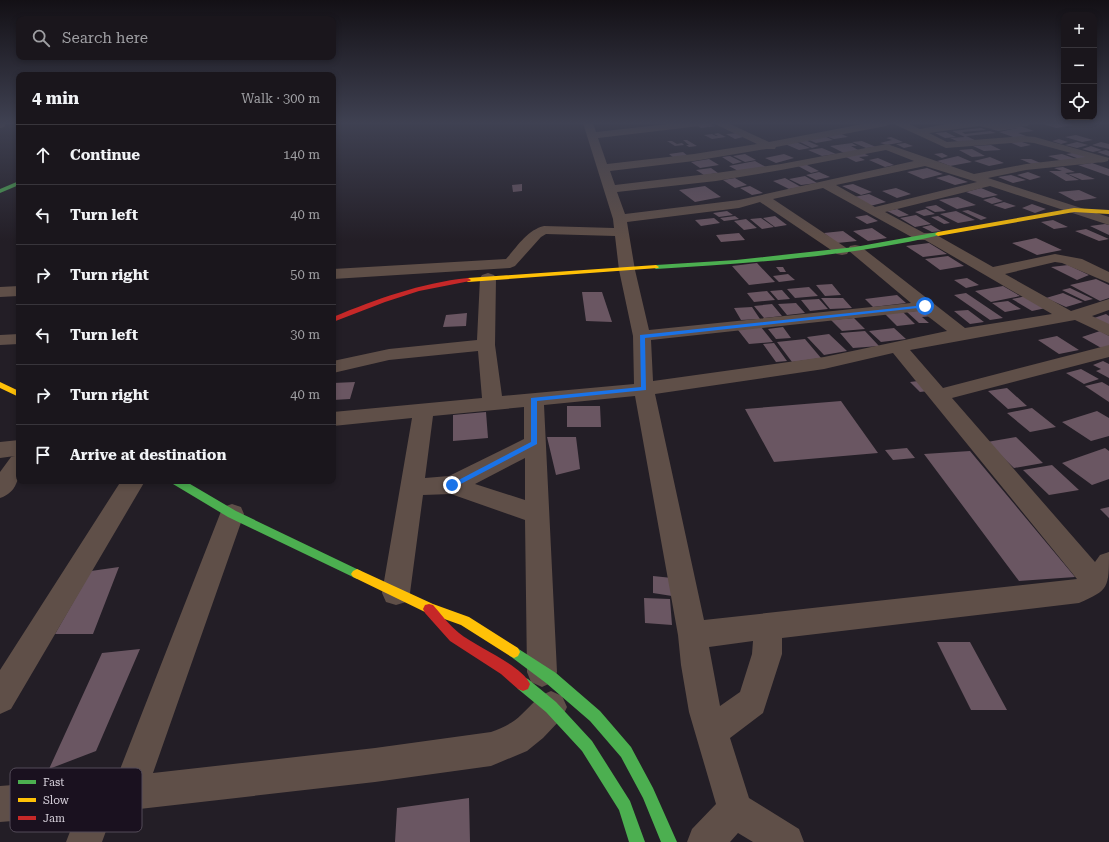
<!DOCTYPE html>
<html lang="en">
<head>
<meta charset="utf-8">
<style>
	body { margin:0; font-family:"Roboto Serif",serif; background:#231f25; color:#f1f3f6 }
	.controls { position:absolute; right:12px; top:12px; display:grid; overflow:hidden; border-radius:8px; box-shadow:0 2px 6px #0003 }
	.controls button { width:36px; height:36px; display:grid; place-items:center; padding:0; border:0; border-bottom:1px solid #38353b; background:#1a161c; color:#f1f3f6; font:20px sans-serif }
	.stop { position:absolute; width:12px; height:12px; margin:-9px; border:3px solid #1a73e8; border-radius:50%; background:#fff }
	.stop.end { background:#1a73e8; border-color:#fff; box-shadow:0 1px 4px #0008 }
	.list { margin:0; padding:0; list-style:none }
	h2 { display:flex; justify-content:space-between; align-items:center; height:52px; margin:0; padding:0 16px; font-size:17px }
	h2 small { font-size:13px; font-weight:400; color:#9f9fa3 }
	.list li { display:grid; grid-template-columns:26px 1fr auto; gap:12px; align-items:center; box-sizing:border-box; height:60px; padding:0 16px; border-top:1px solid #38353b }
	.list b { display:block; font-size:15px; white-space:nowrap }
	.list em { font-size:13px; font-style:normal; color:#9f9fa3 }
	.icon { flex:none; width:22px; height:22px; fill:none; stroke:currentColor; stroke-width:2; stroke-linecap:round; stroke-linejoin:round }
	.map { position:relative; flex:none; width:1109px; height:842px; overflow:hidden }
	.search { position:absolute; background:#1a161c; box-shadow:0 2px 6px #0003; left:16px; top:16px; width:320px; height:44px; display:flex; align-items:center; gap:10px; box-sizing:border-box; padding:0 14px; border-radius:8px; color:#9f9fa3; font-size:15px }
	.panel { position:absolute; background:#1a161c; box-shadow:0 2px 6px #0003; left:16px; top:72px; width:320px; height:412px; border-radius:8px }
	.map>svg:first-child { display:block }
</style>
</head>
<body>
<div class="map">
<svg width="1109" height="842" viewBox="0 0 1109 842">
	<rect width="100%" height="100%" fill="#231e26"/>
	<!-- building -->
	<path fill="#6a5662" d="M710,123H717L721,125L714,124L709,125L716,126L709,127L706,125L708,127L701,128L696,125Z
		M1051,123H1066L1074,125L1056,128L1043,124Z
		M1017,125L1034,131L1018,133L1026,136L1016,138L999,132L1018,128L998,131L991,129Z
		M981,128L986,130L962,132L965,134L990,131L996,133L966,136L977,141L961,143L950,138L965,137L952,131Z
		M946,132L956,137L945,138L935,133Z
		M718,133L726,137L712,139L704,135L712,134L716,136H718L714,134Z
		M739,133L743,137L735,139L726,134Z
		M839,133L848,137L834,139L825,136Z
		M1076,135L1093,140L1082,142L1065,137Z
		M824,136L833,140L816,143L807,139Z
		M891,137L903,142L887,145L880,143L892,140L886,138Z
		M1059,139L1068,142L1061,144L1052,141Z
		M683,140H687L697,146L689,147L686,145H689Z
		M805,140L819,146L812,148L798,141Z
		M667,141H672L677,144L682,143L684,145L675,146Z
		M862,141L876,147L866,148L852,142Z
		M1019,141L1031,145L1021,147L1009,142Z
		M796,142L810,148L799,150L785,144Z
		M1077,142L1088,145L1077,148L1065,145Z
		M1101,142L1109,144V149L1092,145Z
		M852,143L857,146H851L860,151L844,153L830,146Z
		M905,143L913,146L904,148L896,144Z
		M991,145L1001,150L984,151L973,146Z
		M1091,146L1102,150L1093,152L1082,149Z
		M822,148L836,154L822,156L808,150Z
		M972,149L985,156L972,157L959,150Z
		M1106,150L1109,151V156L1097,152Z
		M683,152L688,156L674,158L669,154Z
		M861,152L869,156L859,157L865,160L856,162L842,155Z
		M1079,152L1094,158L1082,160L1066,154Z
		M942,153L948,156L942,158L934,154Z
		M745,154L756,160L745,162L733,156Z
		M784,154L794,158L776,163L765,158Z
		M1062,154L1076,159L1062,161L1048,156Z
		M730,156L742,162L733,164L722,157Z
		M958,156L972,162L950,166L937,161Z
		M990,157L1004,163L989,166L974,161Z
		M878,158L894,165L885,167L869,160Z
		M709,159L719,165L700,168L691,162Z
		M1020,159H1031L1043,164L1034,165Z
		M755,161L766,167L740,172L729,166Z
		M1092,163L1109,169V176L1078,165Z
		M805,164L819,171L811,173L798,166Z
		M1063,167L1075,172L1065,173L1079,180L1066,181L1049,171H1062L1054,168Z
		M711,168L718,173L704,175L696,170Z
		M927,168L943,174L923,179L907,172Z
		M819,172L830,177L816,180L806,175Z
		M1028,172L1041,177L1030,180L1017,175Z
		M1080,173L1095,179L1082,180L1068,174Z
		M949,175L968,182L955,185L936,178Z
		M1011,175L1026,180L1013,183L998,177Z
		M805,176L817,183L801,185L789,179Z
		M735,178L747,185L735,188L723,180Z
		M785,178L801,187L789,189L773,181Z
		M522,184V191L513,192L512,185Z
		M853,184L872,192L861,195L842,186Z
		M705,186L721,197L695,202L679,190Z
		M750,186L763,193L752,195L740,188Z
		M896,188L911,194L897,198L882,191Z
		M981,188L998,195L983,198L966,192Z
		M1079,190L1097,198L1075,201L1058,192Z
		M869,194L886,202L870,206L854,197Z
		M958,197L976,205L957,209L939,200Z
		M994,197L1003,201L992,204L983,200Z
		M1004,202L1016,206L1005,209L993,205Z
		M1032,204L1046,209L1035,213L1022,208Z
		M936,205L946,211L935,212L925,207Z
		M897,209L909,215L899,217L887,211Z
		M926,209L935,214L924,216L915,212Z
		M968,210L987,218L981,220L962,211Z
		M727,211L733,215L719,217L713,213Z
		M956,211L975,220L958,223L940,214Z
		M867,215L878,221L867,224L855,217Z
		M916,215L931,224L915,227L900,218Z
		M735,216L739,219L724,221L720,218Z
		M775,216L787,225L775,227L763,218Z
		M938,216L950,223L944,224L931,217Z
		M714,218L720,223L701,226L695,220Z
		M761,218L774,227L762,229L750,219Z
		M746,219L757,228L744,230L734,221Z
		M1053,220L1068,227L1054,229L1041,222Z
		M1105,224L1109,225V235L1090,226Z
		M931,225L941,231L932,232L922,227Z
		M872,228L887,238L868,241L853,231Z
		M1086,229L1109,239L1099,241L1075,231Z
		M843,231L857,241L837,243L824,233Z
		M739,233L745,240L721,242L716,235Z
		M1036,238L1062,250L1037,255L1012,243Z
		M929,243L947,254L923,257L906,246Z
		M948,256L964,266L940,270L925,259Z
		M757,263L775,282L749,285L732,266Z
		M1068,265L1089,275L1077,280L1051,267Z
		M776,267H783L786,272H780Z
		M788,274L795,280L779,282L773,276Z
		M967,278L979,285L966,288L954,280Z
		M1096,279L1109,285V298L1100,301L1070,285Z
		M832,284L841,295L825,296L816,285Z
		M1003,286L1020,296L991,302L975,291Z
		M809,287L818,296L795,298L787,289Z
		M1070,288L1093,299L1085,301L1062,290Z
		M782,290L790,299L778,300L770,291Z
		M767,291L775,300L754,302L747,293Z
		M582,292H602L612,322L586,321Z
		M966,293L1003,318L990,320L954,295Z
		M1063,293L1083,302L1066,307L1046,298Z
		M897,295L906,303L873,307L865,299Z
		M1026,296L1046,308L1032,311L1012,299Z
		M821,298H843L852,308L830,309Z
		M819,299L828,309L810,311L801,300Z
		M1008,301L1021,309L1005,312L992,303Z
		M796,303L805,313L787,315L778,304Z
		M772,304L782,316L764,318L754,306Z
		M752,307L760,319L741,320L734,308Z
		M926,310L932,316L922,317L929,323H919L907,312Z
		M968,310L984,322L970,324L954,311Z
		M903,312L915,324L897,326L885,314Z
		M467,313L466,326L443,327L446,315Z
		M1106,314L1109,316V326L1094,318Z
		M854,318L865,329L842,331L831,320Z
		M761,327L773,342L749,344L738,330Z
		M783,327L791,338L776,339L768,329Z
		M894,328L906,339L881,342L869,331Z
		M865,331L879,346L853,348L840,333Z
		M1100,331L1109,336V347L1103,349L1082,337Z
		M829,334L847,351L824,355L807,337Z
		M1057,336L1079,350L1059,354L1038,340Z
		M805,339L821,358L792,362L777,342Z
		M774,343L787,361L776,362L763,344Z
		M1103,361L1109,364V378L1096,371L1101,369L1093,365Z
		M1081,369L1099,379L1084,384L1066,373Z
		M918,381L928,391L920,392L910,382Z
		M355,382L350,399L333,400V383Z
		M1102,382L1109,386V402L1085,386Z
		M1007,388L1027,406L1008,409L988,391Z
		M841,401L878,453L774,462L745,409Z
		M567,406H600L601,427H567Z
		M1032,408L1056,427L1030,432L1007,413Z
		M1097,411L1109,418V436L1091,441L1062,422Z
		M486,412L488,438L453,441V415Z
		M547,437H576L580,469L556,475Z
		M1016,437L1043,463L1014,468L987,442Z
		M907,448L915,458L893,460L885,450Z
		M1105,448L1109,451V479L1092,485L1062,463Z
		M970,451L1075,577L1019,581L924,454Z
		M1052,465L1079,490L1049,495L1023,470Z
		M1109,507V518L1100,509Z
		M119,567L93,634H55L91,571Z
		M653,576L672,578V596L653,593Z
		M644,598L670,599L672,625L645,623Z
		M937,642H970L1007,710H971Z
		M140,649L96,751L49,769L102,653Z
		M469,798L470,842H395L397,808Z"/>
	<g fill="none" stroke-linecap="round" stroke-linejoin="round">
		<!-- lane -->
		<path stroke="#5f4f48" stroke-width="10" d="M0,123H1"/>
		<!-- street -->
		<path fill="#5f4f48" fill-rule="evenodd" d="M583,123H593L596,132L678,123H705L700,126L598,138L607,164L694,154L757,144L717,125L715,123H728L769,142L868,123H891L886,126L776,147L775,149H766L694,161L610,171L615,185L716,173L781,164L887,144L974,174L1026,164L1086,157L1034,143L1024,142L946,148L896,125L894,123H907L920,129L952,123H1032L1027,126L997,130L979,126L929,133L947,142L1024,136L1035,137L1109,158L1108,161C1103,163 1100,162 1094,163L1026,170L988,178L1109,217V225L990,186L885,212L924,233H933L993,267L1055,254L1082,259L1109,272V283L1062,263L1055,262L1005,274L1071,311L1109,299V310L1092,316L1109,324V336L1075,320L910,350L943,388L1109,345V357L952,398L1095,562L1100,555L1109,552C1109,588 1109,590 1079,603L782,638V654L763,713L730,738L749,798L799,829L804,842H753L738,833L730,842H687L692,829L716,804L689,712L681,665L678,635L635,396L544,405L557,672L553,682L542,687L531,682L527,672L525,520L451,494L423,495L410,593L406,602L396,605L386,602L382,593L412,418L333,426V412L482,398L478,351L389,360L333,373V361L389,349L477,340L480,278L482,275L488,273L494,275L496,278L495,345L502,396L634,384L633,336L619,270L615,236L546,234L541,237L515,266L510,268L333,279V269L506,259C517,247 527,230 544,226L614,228L613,219ZM886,150L914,161L739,200L625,214L617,192L716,181L781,170ZM925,166L977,182L875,207L836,185ZM823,188L917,240H925L1052,314L965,328L860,246L855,245L850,246L848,249L773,199ZM760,202L837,254L842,255L847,254L849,251L911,303L649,330L635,270L627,222L739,208ZM921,311L947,331L824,357L653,381L651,340ZM893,353L1077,579L704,620L655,394L824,369ZM524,407V439L449,476L425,478L433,416ZM525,458V500L475,484ZM753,641L752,654L740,692L720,706L709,647Z
			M19,286V296L0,297V287Z
			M19,334V344L0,345V335Z
			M19,440C19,461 25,490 0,498V472L11,457L15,456L0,458V442Z
			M121,481H145L11,709L0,714V670Z
			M232,504L241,507L244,514L153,773L375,748L491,732C502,728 513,723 521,715C533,704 536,697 551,691L562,696L567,707L562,718L543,738L527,751L491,766L375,782L113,812L102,842H66L76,816L0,822V786L117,777L220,514L223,507Z"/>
		<!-- fast -->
		<path fill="#4caf50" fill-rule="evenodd" d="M19,181V185L0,193V189Z
			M938,232L941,234L940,235C847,257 751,263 656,269L653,267L656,265L736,260L855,247Z
			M172,481H185L236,511L361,571L363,574L361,577L357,579L353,577L228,517L173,484Z
			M514,646L556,673L600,711L631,747L653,788L677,842H661L643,798L621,757L590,721L546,683L510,656L508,652L510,648Z
			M523,677L528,679L556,702L592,741L630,801L645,842H629L619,810L582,751L546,712L518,689L516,684L518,679Z"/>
		<!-- slow -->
		<path fill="#ffc107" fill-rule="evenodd" d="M1074,208L1109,210V214L1074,212L938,236L935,234L938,232Z
			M656,265L659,267L658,268L468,282L465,280L468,278Z
			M0,382L19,391V397L0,388Z
			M357,569L433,604L469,617L518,648L520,652L518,656L514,658L510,656L461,625L425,612L353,577L351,574L353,571Z"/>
		<!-- jam -->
		<path fill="#c62828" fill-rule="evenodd" d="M468,278L471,280L470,281L419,291L385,302L333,322V317C377,299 420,283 468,278Z
			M429,604L433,605C441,614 449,625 459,633C476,647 522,665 530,684L528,689L523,691L518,689L501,674L450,641L425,613L423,609L425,605Z"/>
	</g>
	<!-- sky -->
	<linearGradient id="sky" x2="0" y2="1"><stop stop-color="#131015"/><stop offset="0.51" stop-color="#3f4152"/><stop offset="1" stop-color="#3f4152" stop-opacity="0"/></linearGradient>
	<rect width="1109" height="241" fill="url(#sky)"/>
	<!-- route -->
	<path fill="#1a73e8" d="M925,305H927V307L645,338L646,390L537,401V444L455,487H450L449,485L531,442V398L641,387L640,335Z"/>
	<!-- legend -->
	<rect x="10" y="768" width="132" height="64" rx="6" fill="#1a111f" stroke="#534b58" stroke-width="1"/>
	<rect x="18" y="780" width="18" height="4" fill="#4caf50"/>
	<rect x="18" y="798" width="18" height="4" fill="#ffc107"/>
	<rect x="18" y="816" width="18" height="4" fill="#c62828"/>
	<g font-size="11" fill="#d8d2dc">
		<text x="43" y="786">Fast</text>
		<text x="43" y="804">Slow</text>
		<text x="43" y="822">Jam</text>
	</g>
</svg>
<div class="controls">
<button>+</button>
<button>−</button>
<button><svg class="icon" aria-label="locate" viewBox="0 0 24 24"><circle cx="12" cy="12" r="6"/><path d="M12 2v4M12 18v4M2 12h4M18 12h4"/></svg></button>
</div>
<div class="stop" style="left:925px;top:306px"></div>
<div class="stop end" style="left:452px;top:485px"></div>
<div class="search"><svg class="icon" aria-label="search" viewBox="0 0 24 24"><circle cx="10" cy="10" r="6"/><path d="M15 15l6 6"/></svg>Search here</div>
<section class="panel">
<h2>4 min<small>Walk · 300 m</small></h2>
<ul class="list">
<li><svg class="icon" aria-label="ahead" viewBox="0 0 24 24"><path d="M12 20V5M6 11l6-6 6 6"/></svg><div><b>Continue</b></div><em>140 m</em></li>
<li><svg class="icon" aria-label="left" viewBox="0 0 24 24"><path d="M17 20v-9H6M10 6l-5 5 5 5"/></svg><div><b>Turn left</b></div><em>40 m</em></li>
<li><svg class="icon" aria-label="right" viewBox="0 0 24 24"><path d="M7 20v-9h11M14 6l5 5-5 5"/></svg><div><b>Turn right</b></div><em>50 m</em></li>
<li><svg class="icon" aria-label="left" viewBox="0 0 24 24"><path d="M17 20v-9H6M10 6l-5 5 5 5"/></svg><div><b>Turn left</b></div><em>30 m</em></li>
<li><svg class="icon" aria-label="right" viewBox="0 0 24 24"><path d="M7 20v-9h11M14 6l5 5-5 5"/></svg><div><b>Turn right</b></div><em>40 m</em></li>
<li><svg class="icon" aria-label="arrive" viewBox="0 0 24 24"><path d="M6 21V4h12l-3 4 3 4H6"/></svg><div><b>Arrive at destination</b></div></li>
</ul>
</section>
</div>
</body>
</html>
